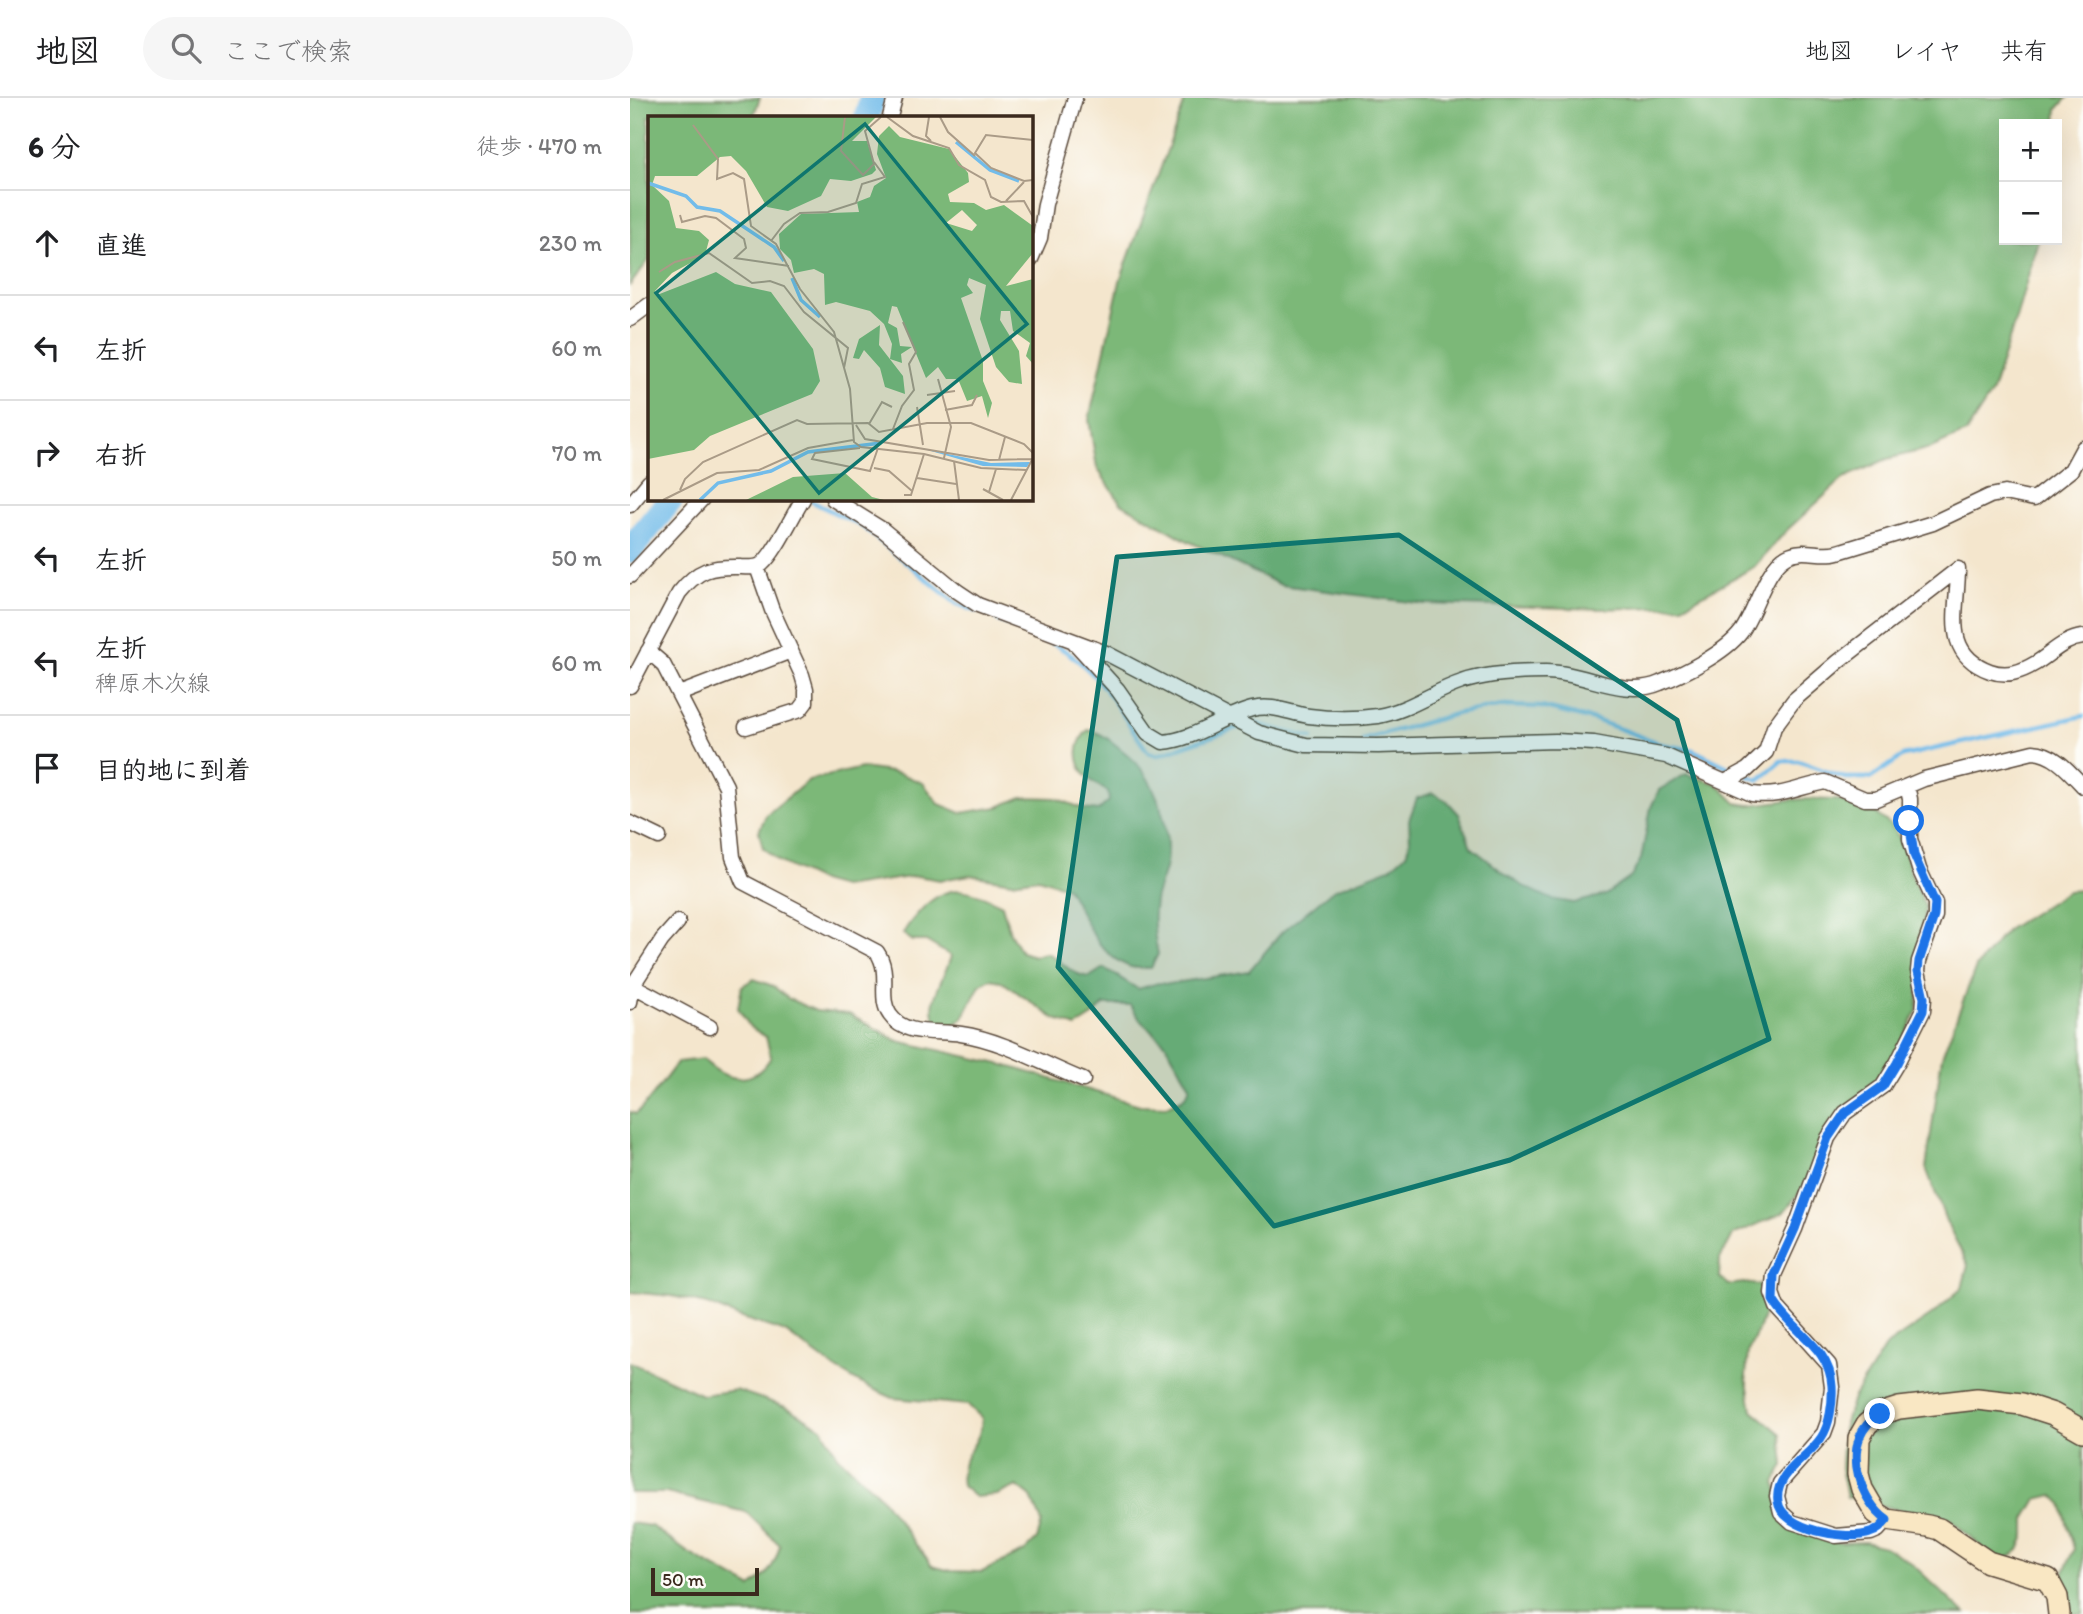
<!DOCTYPE html>
<html lang="ja">
<head>
<meta charset="utf-8">
<style>
	body { margin:0; font-family:Itim,"Klee One",sans-serif; background:#f6f6f6; color:#202124 }
	.controls { position:absolute; right:21px; top:21px; display:grid; overflow:hidden; border-radius:0px; box-shadow:0 7px 28px #0002 }
	.controls button { width:63px; height:63px; display:grid; place-items:center; padding:0; border:0; border-bottom:2px solid #e0e0e0; background:#fff; color:#202124; font:35px sans-serif }
	.scale { position:absolute; left:21px; bottom:18px; width:108px; box-sizing:border-box; padding-left:7px; border:4px solid #3b2a1e; border-top:0; font-size:19px; line-height:24px; white-space:nowrap; color:#3b2a1e; -webkit-text-stroke:5px #fdfcf7; paint-order:stroke }
	.stop { position:absolute; width:21px; height:21px; margin:-16px; border:5px solid #1a73e8; border-radius:50%; background:#fff }
	.stop.end { background:#1a73e8; border-color:#fff; box-shadow:0 2px 7px #0008 }
	.list { margin:0; padding:0; list-style:none }
	h2 { display:flex; justify-content:space-between; align-items:center; height:91px; margin:0; padding:0 28px; font-size:30px }
	h2 small { font-size:23px; font-weight:400; color:#757577 }
	.list li { display:grid; grid-template-columns:46px 1fr auto; gap:21px; align-items:center; box-sizing:border-box; height:105px; padding:0 28px; border-top:2px solid #e0e0e0 }
	.list b { display:block; font-size:26px; white-space:nowrap }
	.list p { margin:0; font-size:23px; white-space:nowrap; color:#757577 }
	.list em { font-size:23px; font-style:normal; color:#757577 }
	.icon { flex:none; width:38px; height:38px; fill:none; stroke:currentColor; stroke-width:2; stroke-linecap:round; stroke-linejoin:round }
	.map { position:relative; flex:none; width:1453px; height:1516px; overflow:hidden }
	header { display:flex; align-items:center; gap:42px; box-sizing:border-box; height:98px; padding:0 35px; background:#fff; border-bottom:2px solid #e0e0e0 }
	header strong { font-size:33px }
	nav { display:flex; gap:38px; margin-inline-start:auto; font-size:24px }
	.search { width:490px; height:63px; background:#f6f6f6; display:flex; align-items:center; gap:18px; box-sizing:border-box; padding:0 24px; border-radius:38px; color:#757577; font-size:26px }
	main { display:flex }
	aside { flex:1; background:#fff }
	.map>svg:first-child { display:block }
</style>
</head>
<body>
<header>
<strong>地図</strong>
<div class="search"><svg class="icon" aria-label="search" viewBox="0 0 24 24"><circle cx="10" cy="10" r="6"/><path d="M15 15l6 6"/></svg>ここで検索</div>
<nav><a>地図</a><a>レイヤ</a><a>共有</a></nav>
</header>
<main>
<aside>
<h2>6 分<small>徒歩 · 470 m</small></h2>
<ul class="list">
<li><svg class="icon" aria-label="ahead" viewBox="0 0 24 24"><path d="M12 20V5M6 11l6-6 6 6"/></svg><div><b>直進</b></div><em>230 m</em></li>
<li><svg class="icon" aria-label="left" viewBox="0 0 24 24"><path d="M17 20v-9H6M10 6l-5 5 5 5"/></svg><div><b>左折</b></div><em>60 m</em></li>
<li><svg class="icon" aria-label="right" viewBox="0 0 24 24"><path d="M7 20v-9h11M14 6l5 5-5 5"/></svg><div><b>右折</b></div><em>70 m</em></li>
<li><svg class="icon" aria-label="left" viewBox="0 0 24 24"><path d="M17 20v-9H6M10 6l-5 5 5 5"/></svg><div><b>左折</b></div><em>50 m</em></li>
<li><svg class="icon" aria-label="left" viewBox="0 0 24 24"><path d="M17 20v-9H6M10 6l-5 5 5 5"/></svg><div><b>左折</b><p>稗原木次線</p></div><em>60 m</em></li>
<li><svg class="icon" aria-label="arrive" viewBox="0 0 24 24"><path d="M6 21V4h12l-3 4 3 4H6"/></svg><div><b>目的地に到着</b></div></li>
</ul>
</aside>
<div class="map">
<svg width="1453" height="1516" viewBox="0 0 1453 1516">
	<rect width="100%" height="100%" fill="#fdfcf7"/>
	<filter id="ink" filterUnits="userSpaceOnUse"><feTurbulence type="fractalNoise" baseFrequency=".0143" numOctaves="2"/><feDisplacementMap in="SourceGraphic" scale="14" xChannelSelector="R" yChannelSelector="G"/><feConvolveMatrix kernelMatrix="1 2 1 2 8 2 1 2 1" color-interpolation-filters="sRGB"/></filter>
	<filter id="wash" filterUnits="userSpaceOnUse"><feTurbulence type="fractalNoise" baseFrequency=".00686" numOctaves="4" result="noise"/><feDisplacementMap in="SourceGraphic" scale="28" xChannelSelector="R" yChannelSelector="G"/><feGaussianBlur stdDeviation="1.57" result="paint"/><feColorMatrix in="noise" values="0 0 0 0 0 0 0 0 0 0 0 0 0 0 0 0 0 1.4 0 .05"/><feComposite in="paint" operator="in"/></filter>
	<g filter="url(#wash)">
		<rect width="100%" height="100%" fill="#f4e6cd"/>
		<!-- forest -->
		<path fill="#7bb878" stroke="#5b714b" stroke-width="2" d="M0,0H130L123,19H19V162L0,187Z
			M556,0H1437L1427,11L1426,26H1374V142H1408L1387,217L1361,296L1336,335L1301,350L1257,361L1214,380L1156,433L1124,469L1053,508L972,511L795,506L651,487L558,443L491,405L467,370L459,322L490,183Z
			M458,632C475,635 485,647 498,657C527,682 541,728 536,766C534,779 527,790 525,803C522,822 524,838 528,856L521,870C514,870 505,871 498,868C465,855 454,817 437,789L408,780L382,784L340,777L310,782L287,778L212,789L190,783L150,764L133,750L129,733L136,717L179,682L232,670L268,675L293,685L309,706L331,715L368,709L392,699L425,700L454,711L468,713L479,703L478,694C471,689 459,683 454,675C444,660 446,644 458,632Z
			M1056,676L1087,686L1106,705L1120,707L1167,701L1208,702L1246,716L1262,728L1274,748L1280,774L1295,808L1287,913L1266,956L1251,979L1230,997L1173,1090L1153,1115L1103,1137L1090,1161L1089,1179L1098,1187L1113,1185L1130,1187L1138,1203L1129,1230L1118,1253L1116,1278L1122,1312L1151,1336L1154,1367L1145,1385L1161,1427L1209,1445L1235,1444L1255,1449L1279,1463L1335,1516H0V1425L21,1428L60,1456L121,1489C138,1478 145,1467 150,1447L116,1414L36,1395H0V1264L72,1297L106,1292L156,1309L192,1330L208,1358L249,1397L302,1468L321,1473L352,1474L395,1453L407,1441L412,1424L401,1399L387,1388L367,1397L345,1399L332,1388C327,1355 352,1349 352,1320L338,1307L263,1300L234,1287L205,1270L155,1234L106,1218L77,1206L42,1198L0,1194V1014L6,1016C24,999 33,982 48,964L73,961C95,984 123,989 141,959L136,939L120,929L108,910L112,888L124,881L143,888L159,901L186,913L219,916L268,943L374,967L510,1007L537,1008L552,1001L557,996L560,988L535,945L512,924L500,907H474L463,918L446,929L424,920L371,883L360,881L350,887L333,920L319,931C285,918 315,882 321,858L296,843H283L273,836C278,825 285,819 293,810C320,783 341,791 372,807L380,835L391,854L404,858L417,855C437,865 435,874 459,879L474,870L508,891L528,885L538,886L619,873L652,834L703,792L760,770L776,756L780,743L779,722L787,700L803,695L818,704L829,716L841,749L870,772L891,787L921,801L944,805L975,797L1001,779L1011,761L1021,709L1029,692Z
			M1453,792V1516H1434L1437,1502L1433,1476L1444,1451L1432,1406L1423,1397L1407,1401L1395,1421V1438L1389,1452L1374,1463L1356,1453L1319,1420L1276,1414L1217,1399L1211,1370L1213,1331L1223,1300L1255,1249L1303,1216L1332,1190L1338,1167L1316,1123L1296,1070L1312,958L1346,869L1378,831L1438,793Z"/>
		<g fill="none" stroke-linecap="round" stroke-linejoin="round">
			<!-- stream -->
			<path stroke="#72bcea" stroke-width="4.5" d="M177,401L233,429L327,506L346,513
				M367,522C397,533 430,545 453,567C480,591 497,625 518,654L528,657L609,629
				M620,624L682,640
				M733,642L829,615L874,608L911,609L968,623L1034,647L1063,652L1108,674
				M1116,677L1129,682L1151,663H1168L1215,680H1241L1273,658L1453,618"/>
			<!-- river -->
			<path stroke="#72bcea" stroke-width="26" d="M237,19L242,0
				M0,452L41,401"/>
		</g>
	</g>
	<g filter="url(#ink)">
		<g fill="none" stroke-linecap="round" stroke-linejoin="round">
			<!-- minor casing -->
			<g stroke="#574638" stroke-width="17">
				<path id="minor" d="M260,19L265,0
					M401,161L410,140L415,106L445,0
					M0,221L19,207
					M203,401L253,432L327,493L348,507L476,555L629,635L676,647L748,648L926,643L964,645L1036,658L1122,696C1151,700 1168,689 1195,684L1235,701H1246L1294,681L1403,654C1424,655 1439,673 1453,688
					M0,407L19,384
					M0,478L72,401
					M445,545L488,592L518,635L533,644C564,642 592,619 622,611C643,606 659,615 679,618C701,621 726,621 748,618C778,613 804,593 832,584C855,576 892,574 916,574C955,574 993,601 1030,585C1055,575 1095,555 1111,534C1126,514 1135,470 1157,458C1173,449 1191,459 1208,454L1303,425L1360,398L1375,395L1404,401L1441,372L1453,350
					M18,553L33,566L96,688L103,759L113,784L247,854C262,876 247,899 260,917C275,939 307,932 331,936C372,942 413,966 453,982
					M0,588L49,495C68,471 81,468 111,469C118,469 126,471 132,466C146,454 162,418 173,401
					M49,596L161,553
					M116,629L170,612L176,604V591L172,577L142,512L127,469
					M1097,683L1117,672L1136,654L1144,629L1164,602L1208,564L1328,471C1328,513 1311,555 1360,573C1377,579 1391,574 1406,565C1422,555 1434,541 1453,539
					M0,725L29,739
					M0,886L80,929
					M0,904L3,887L32,842L48,824
					M1257,1422L1248,1432L1241,1435L1206,1438L1162,1424L1151,1414L1147,1398L1150,1385L1194,1335L1198,1324L1202,1289L1199,1267L1147,1209L1142,1195L1144,1177L1165,1131L1198,1040L1215,1015L1253,988L1267,965L1293,913L1294,900L1288,873L1289,863L1305,818V805L1289,771L1280,741V701L1277,688"/>
			</g>
			<!-- secondary casing -->
			<g stroke="#574638" stroke-width="24">
				<path id="secondary" d="M1429,1516L1427,1499L1418,1482L1358,1464L1309,1431L1298,1428L1257,1422L1246,1415L1232,1391L1228,1376L1229,1340L1237,1326L1250,1316L1269,1310L1347,1301L1392,1306L1423,1316L1453,1333"/>
			</g>
			<!-- minor -->
			<use href="#minor" stroke="#fff" stroke-width="14"/>
			<!-- secondary -->
			<use href="#secondary" stroke="#f9e7c3" stroke-width="21"/>
		</g>
	</g>
	<g fill="none" stroke-linecap="round" stroke-linejoin="round" filter="url(#ink)">
		<!-- route -->
		<path stroke="#1a73e8" stroke-width="9" d="M1250,1316C1245,1319 1240,1323 1237,1327C1214,1354 1231,1404 1257,1422C1252,1428 1248,1433 1240,1435C1218,1443 1151,1432 1148,1403C1144,1376 1178,1360 1191,1340C1200,1327 1203,1304 1202,1288C1200,1248 1161,1234 1143,1202L1144,1177L1165,1131L1198,1040L1215,1015L1253,988L1267,965L1293,913L1294,900L1288,873L1289,863L1304,818L1305,805L1284,757L1279,723"/>
	</g>
	<!-- marked area -->
	<path fill="#0f766e" fill-opacity="0.2" stroke="#0f766e" stroke-width="5" stroke-linejoin="round" d="M769,437L1047,622L1139,941L880,1062L644,1128L428,869L487,459Z"/>
	<!-- overview -->
	<g transform="translate(18 18)">
		<rect width="385" height="385" fill="#f4e6cd"/>
		<path d="M0,1H228L204,25H219L228,54L224,58L203,65L182,63L173,80L140,95L119,91L98,55L83,40L72,41L49,60H7L4,69L21,85L28,112L51,115L61,124L57,139L24,157L7,175L9,179L68,156L87,168L123,176L165,233L172,265L164,278L62,320L46,334L0,343ZM241,10L252,21L301,33L320,57L321,66L300,78L302,86L326,87L338,94L356,89L385,110V137L358,170L385,163V248L378,240L382,227L365,215L362,195H353L352,204L371,235L374,268L361,266L348,251L332,203L338,169L321,162L319,169L325,177L313,182L335,245V265L344,287L340,302L334,280L319,285L310,263H298L290,251L278,262L249,191L244,190L240,207L249,212L252,230L264,231L253,238L254,247L242,243L244,228L236,208L222,195L188,186L177,189L176,158L166,153L146,157L143,144L132,133L131,118L153,98L211,96L209,86L222,81L226,70L238,62L229,38L231,20ZM314,94L329,109L324,115L298,107ZM232,209L231,229L255,260L257,278L237,271L232,252L216,234L211,243L205,242L211,223ZM197,357L224,381L236,384H98L145,361Z" fill="#7bb878" fill-rule="evenodd"/>
		<path d="M276,333L343,347L382,346L379,351L335,350Z" fill="#72bcea"/>
		<path fill="none" stroke="#72bcea" stroke-width="3.5" d="M308,26L342,54L371,65M0,67L38,80L49,91L72,95L126,131L136,145M144,162L153,184L172,201M52,384L70,367L123,355L160,336L233,327"/>
		<path fill="none" stroke="#aa9b87" stroke-width="2" d="M197,1L193,35L215,59L226,48L217,15L233,1M239,1L265,20L301,32L311,49L337,64L343,81L353,86L376,85L385,101M281,1L278,20L283,25M292,1L300,16L327,40M45,9L70,43L69,63L85,57L96,63L103,110L128,128L152,173L186,216L202,273L206,326L213,331L276,338L333,352L378,354M385,24L338,19L327,37L343,52L376,65L385,64M358,85L376,66M32,99L34,106L57,100L68,102L96,123L98,132L87,142L141,150M123,125L136,108L152,97L180,96L208,87L214,68L237,61L226,46M11,156L27,146L61,137L104,167L122,165L136,170L156,196L200,232L196,252M290,263L303,311L296,342M279,279L307,275M269,291L275,329M297,294L324,289L329,279M221,308L234,286L244,291M208,309L217,323L341,344L384,343M245,313L254,290L266,274L261,248L268,236L255,206M212,332L167,337L164,343L222,355L230,332M351,344L357,321M306,345L311,384M226,352L241,355L264,375M269,362L308,368M335,373L355,384M32,374L37,363L55,346L149,304L159,308L220,307L231,316L279,307H323L376,328L385,337M341,376L348,353M256,379H263L276,338M15,384L69,357L111,354L160,332L205,324M363,384L385,342"/>
		<path fill="#0f766e" fill-opacity="0.15" stroke="#0f766e" stroke-width="3.5" d="M217,8L379,208L171,377L8,177Z"/>
		<rect width="385" height="385" fill="none" stroke="#3b2a1e" stroke-width="3.5"/>
	</g>
</svg>
<div class="controls">
<button>+</button>
<button>−</button>
</div>
<div class="scale">50 m</div>
<div class="stop" style="left:1279px;top:723px"></div>
<div class="stop end" style="left:1250px;top:1316px"></div>
</div>
</main>
</body>
</html>
